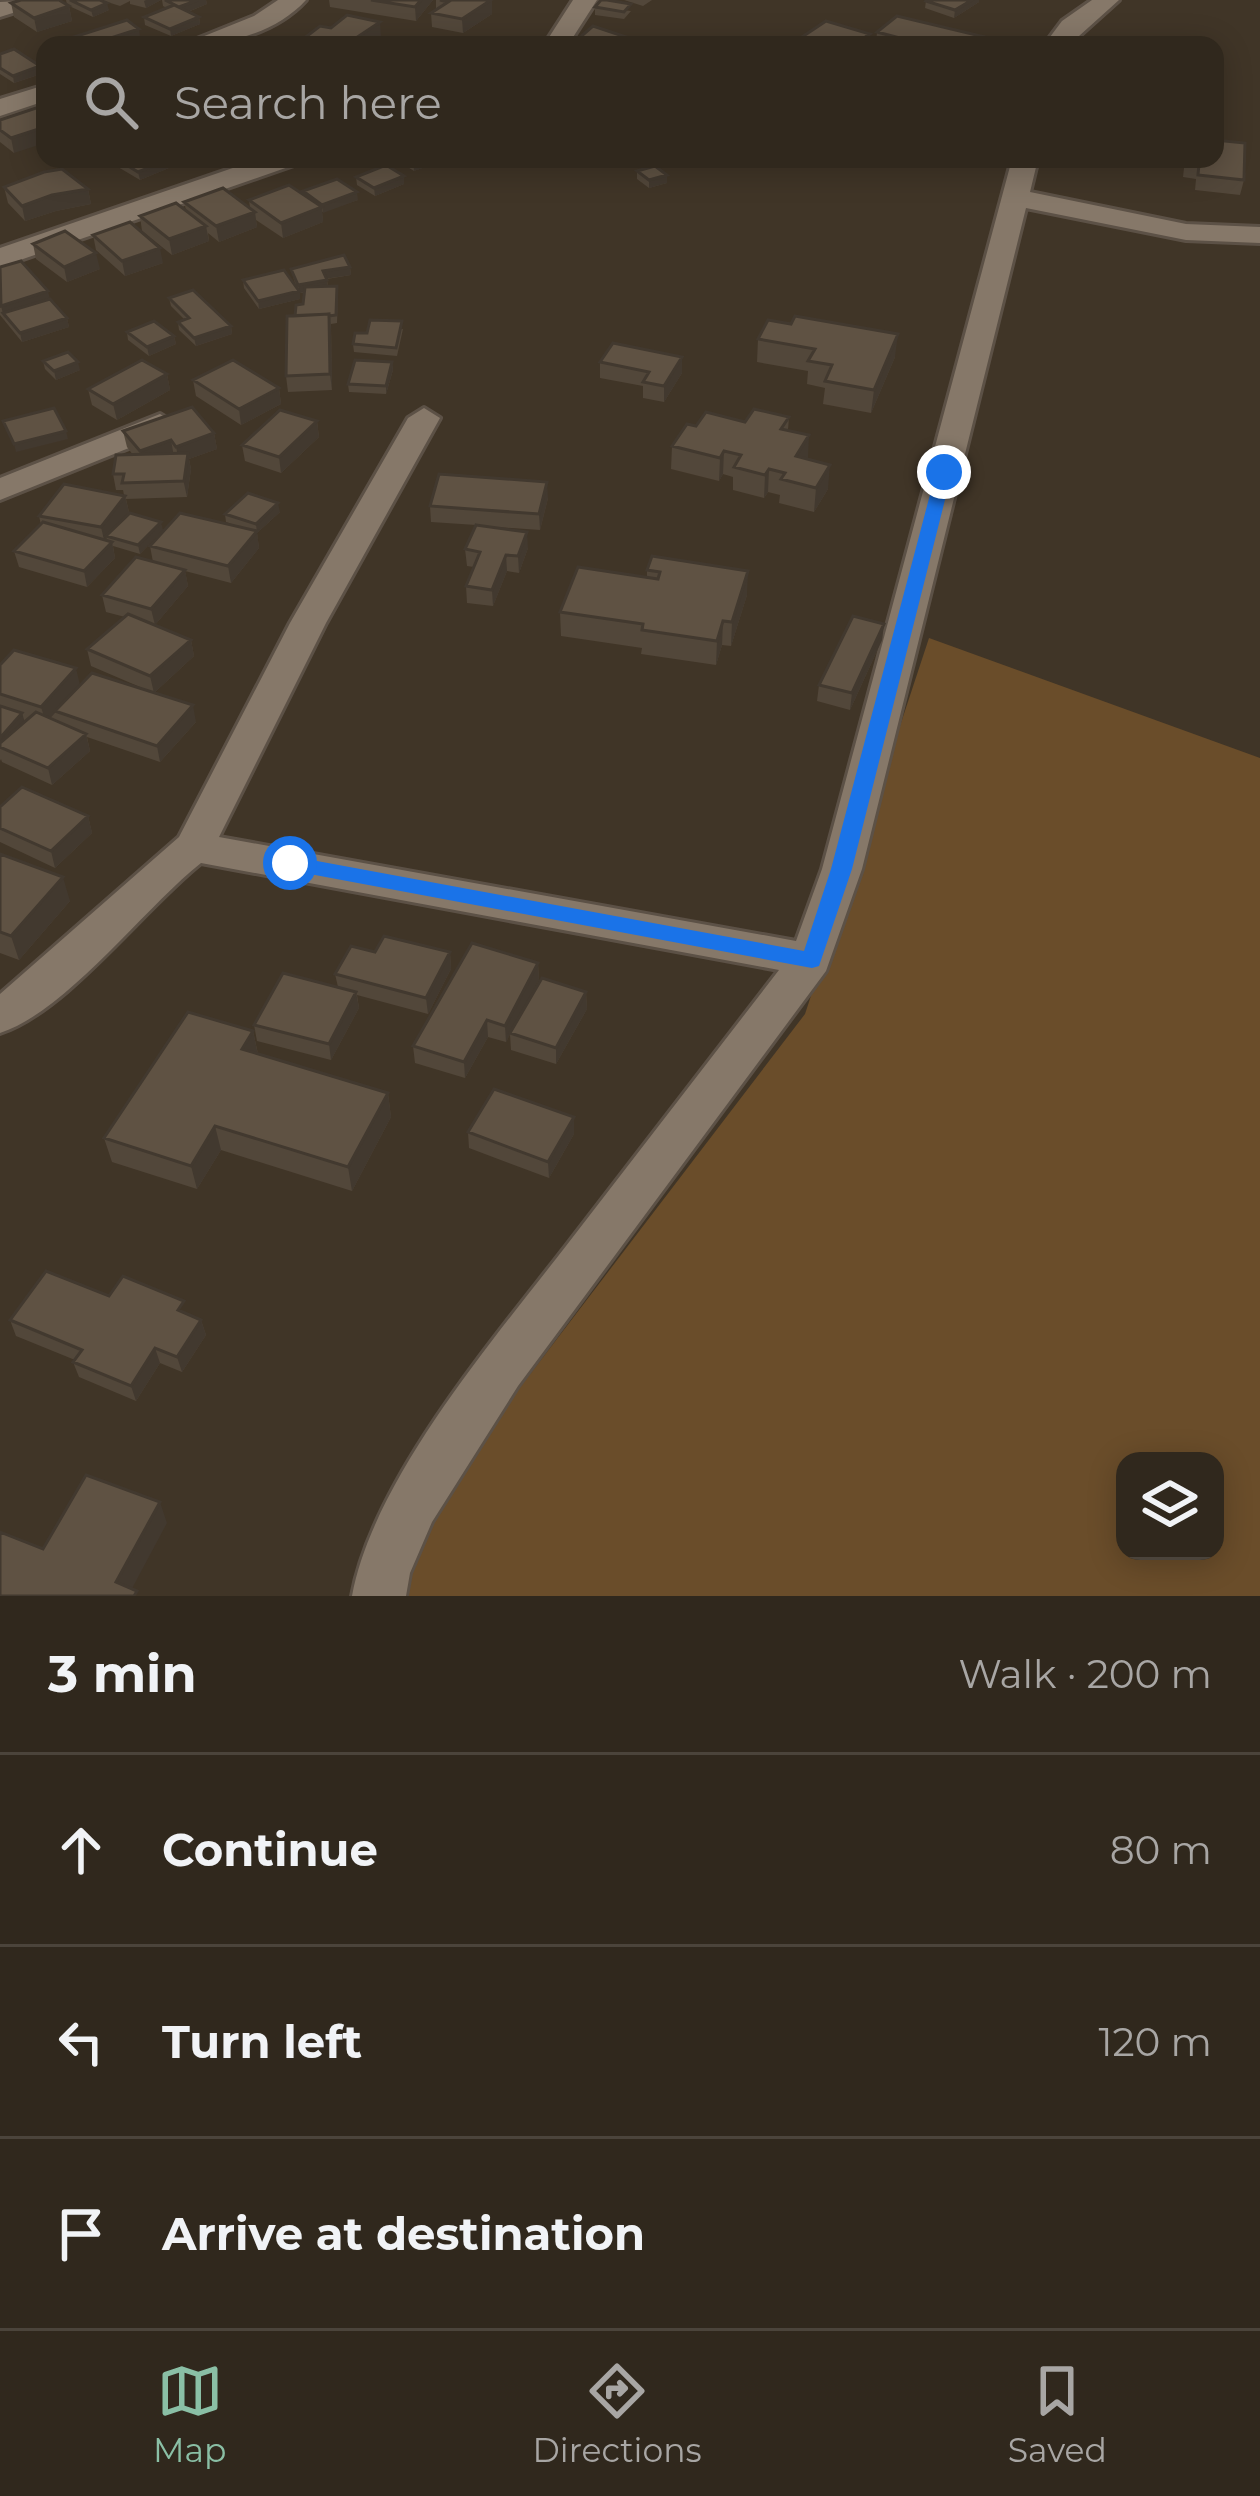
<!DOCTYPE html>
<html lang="en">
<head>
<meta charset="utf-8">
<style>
	body { margin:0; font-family:Montserrat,sans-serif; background:#383026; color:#f1f3f6 }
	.controls { position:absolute; right:36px; bottom:36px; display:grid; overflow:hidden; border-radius:24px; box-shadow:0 6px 30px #0003 }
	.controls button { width:108px; height:108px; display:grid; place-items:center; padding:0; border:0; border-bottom:3px solid #4b443b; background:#30281d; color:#f1f3f6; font:60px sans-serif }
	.stop { position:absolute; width:36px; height:36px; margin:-27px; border:9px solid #1a73e8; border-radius:50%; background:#fff }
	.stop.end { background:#1a73e8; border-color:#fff; box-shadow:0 3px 12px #0008 }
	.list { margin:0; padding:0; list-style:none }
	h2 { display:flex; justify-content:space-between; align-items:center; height:156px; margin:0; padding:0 48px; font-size:51px }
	h2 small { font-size:39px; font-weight:400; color:#a8a6a4 }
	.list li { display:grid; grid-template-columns:78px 1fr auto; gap:36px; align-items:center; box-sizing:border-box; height:192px; padding:0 48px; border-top:3px solid #4b443b }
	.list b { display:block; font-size:45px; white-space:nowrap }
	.list em { font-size:39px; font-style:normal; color:#a8a6a4 }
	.icon { flex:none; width:66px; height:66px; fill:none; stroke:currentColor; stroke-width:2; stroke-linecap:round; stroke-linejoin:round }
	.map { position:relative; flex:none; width:1260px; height:1596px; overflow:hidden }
	.search { position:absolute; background:#30281d; box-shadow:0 6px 30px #0003; left:36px; right:36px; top:36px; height:132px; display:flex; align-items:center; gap:30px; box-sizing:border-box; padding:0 42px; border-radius:24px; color:#a8a6a4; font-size:45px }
	.sheet { height:732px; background:#30281d }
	nav { display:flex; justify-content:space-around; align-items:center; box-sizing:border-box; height:168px; border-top:3px solid #4b443b; background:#30281d; font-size:33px; color:#a8a6a4 }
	nav a { display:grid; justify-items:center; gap:6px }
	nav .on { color:#8abfa5 }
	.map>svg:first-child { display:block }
</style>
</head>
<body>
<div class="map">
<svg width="1260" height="1596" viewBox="0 0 1260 1596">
	<rect width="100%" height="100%" fill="#403527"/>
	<!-- green -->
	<path fill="#6a4d2a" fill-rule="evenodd" d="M929,638L1260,758V1596H398L424,1513L805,1014ZM1125,1461H1215V1551H1125Z"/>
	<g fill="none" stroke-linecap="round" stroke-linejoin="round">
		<!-- street casing -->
		<g stroke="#5c5146" stroke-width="6">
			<path id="street" d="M42,0L38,5L0,17V2Z
				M278,0H306C275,34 226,45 182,45L254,16Z
				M573,0H597L568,45H544Z
				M1092,0H1119L1069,45H1044L1062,21Z
				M45,85V101L0,116V99Z
				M259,159H298L294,165L0,267V248Z
				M1012,159H1038L1030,192L1186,224L1260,227V243L1186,240L1026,208L862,869L826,971L518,1386L432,1522L410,1573L406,1596H352C373,1480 494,1339 566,1246C637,1154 708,1062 779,970L201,863C143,909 67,1011 0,1033V994L179,837L290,623L408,418L424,408L440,418L326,623L219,837L796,941L822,869Z
				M160,414L176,424L171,431L0,500V478Z"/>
		</g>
		<!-- street -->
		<use href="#street" fill="#867869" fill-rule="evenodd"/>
	</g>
	<!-- wall -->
	<path fill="#52473a" d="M66,0H161L146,8L130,4V1L120,6L101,0L109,10L93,17L67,5Z
		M162,0H206L207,4L188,12L199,17L200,24L171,36L145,25L144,17L167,8L163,6Z
		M329,0H433L416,21L330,7Z
		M436,0H492V14L463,33L432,27L431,13L436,9Z
		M624,0H652L643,6Z
		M926,1L979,2L954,18L925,8Z
		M11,3L69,6L72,21L37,32L14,17Z
		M595,7L631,11L624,19L595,15Z
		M331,28L381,36L368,45H308L307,36Z
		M877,32L989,45H876Z
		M0,54L41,74L14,83L0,74Z
		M1215,85L1222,101L1219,115H1215Z
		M45,105L14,153L0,142V120Z
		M117,159L176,165L140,180L118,167Z
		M188,159H222L202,167Z
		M395,159H446L414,171Z
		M1185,159H1215L1244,180L1240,195L1195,190L1196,179L1183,177Z
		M637,171L667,175V183L649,188L637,179Z
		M356,177L404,184L375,196L357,185Z
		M4,187L88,189L91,204L56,211L25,221L8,203Z
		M303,191L358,200L322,212L323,222L283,238L256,220L257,227L219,242L208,233L209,241L172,255L142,231L140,216L186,210L184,202L250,208L249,200L304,195Z
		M93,235L163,263L125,276L96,250Z
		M33,244L100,269L67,282L36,259Z
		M0,267L50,299L67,318L69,327L22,342L0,315Z
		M350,267L351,275L327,279L328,287L338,294L337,323L331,324L332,390L288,392L286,376L295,316L303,304L304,293H300V299L259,309L244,288L243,280L296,287L291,269Z
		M169,298L231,326L232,334L196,346L179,330L178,322L184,319L171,306Z
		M403,329L397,356L354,352L353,344L367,333Z
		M127,332L174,336L176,344L149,356L128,340Z
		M758,339L895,357L871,413L823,404L825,388L807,384L808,371L757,362Z
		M682,357V373L664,402L643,398V386L600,378V362Z
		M43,361L80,370L56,380L45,369Z
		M392,362L393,370L386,394L349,392L348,384Z
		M167,374L170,390L117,420L92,405L88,389Z
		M193,380L279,388L281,404L241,425L196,396Z
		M789,417L788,430L828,489L814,512L779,503L780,495L768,492L764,498L733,490V477L723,474L719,481L671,469L672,446L745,422Z
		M317,421L319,437L281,473L245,461L242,445Z
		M123,431L214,433L217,449L189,459L191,469L187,497L126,499L129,512L123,520L163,530L140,554L113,546L115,558L87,587L19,567L14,551L41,525L39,516L124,495L123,490H116L113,474L133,455L127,447Z
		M548,498L540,530L480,526L528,548L519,573L507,571L493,606L467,603L466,586L474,567L467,566L465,549L476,525L431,522L430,506Z
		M280,512L257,533L259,548L231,583L185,571L188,586L155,625L191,640L194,656L154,693L91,666L87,649L125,617L106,612L102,595L153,562L150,546L245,529L226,522L225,514Z
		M652,556L747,595L731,646L722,645L716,665L641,654L642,648L561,636L560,612L647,577V570Z
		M884,624L882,640L850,710L817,701L819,685Z
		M0,665L80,685L196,722L160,762L87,737L90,751L52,785L2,762L1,759L0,761Z
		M0,807L88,816L92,833L55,868L0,842Z
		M0,854L70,901L19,960L0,953Z
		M375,952H450L451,969L428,1014L357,995L359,1008L331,1060L257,1041L254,1025L338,987L335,974Z
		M538,963L539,980L513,1028L586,992L587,1009L556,1064L511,1050L510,1034L506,1042L488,1037L465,1078L415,1063L413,1046Z
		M253,1031L258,1054L388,1093L391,1117L352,1191L221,1150L197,1189L112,1162L104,1138Z
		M574,1117V1134L549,1178L469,1148L468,1132Z
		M109,1296L188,1314L201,1320L206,1335L182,1372L160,1363L136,1401L79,1377L73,1362L75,1360L16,1336L10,1320Z"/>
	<!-- shaded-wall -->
	<path fill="#42392f" d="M146,0H161L146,8L144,1Z
		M198,0H206L207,4L180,15L179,7Z
		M421,0H433L416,21L415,7Z
		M492,0V14L463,33L462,19Z
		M972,0H979V2L954,18L955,10Z
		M107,3L109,10L93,17L91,10Z
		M69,6L72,21L37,32L34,18Z
		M199,17L200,24L171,36L170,29Z
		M380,22L381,36L368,45H347Z
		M139,29L141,43L136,45H89Z
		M870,34L869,45H853Z
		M40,66L41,74L14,83L13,76Z
		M45,127V143L14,153L11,138Z
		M171,159H175L176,165L140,180L138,172Z
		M200,159H222L202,167Z
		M413,159H446V160L414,171Z
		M667,175V183L649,188V180Z
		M404,176V184L375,196L374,188Z
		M88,189L91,204L56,211L25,221L22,206L52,195Z
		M357,192L358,200L323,213L322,205Z
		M322,207L323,222L283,238L281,223Z
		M255,212L257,227L219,242L216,226Z
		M206,226L209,241L172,255L169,239Z
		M160,248L163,263L125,276L122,261Z
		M96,253L100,269L67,282L64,267Z
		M350,267L351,275L324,279L323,271Z
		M327,280L328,288L300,293V299L259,309L258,301L299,291L298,285Z
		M48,291L52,307L3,313L5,321L1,306Z
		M329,314L331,330L332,390L330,374Z
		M67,318L69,327L22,342L20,333Z
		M231,326L232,334L196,346L194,338Z
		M898,334L895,357L871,413L874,390Z
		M174,336L176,344L149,356L147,347Z
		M682,357V373L664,402V386Z
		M78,362L80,370L56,380L54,371Z
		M392,362L393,370L386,394V386Z
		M167,374L170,390L117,420L113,404Z
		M279,388L281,404L241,425L239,409Z
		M317,421L319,437L281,473L279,457Z
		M66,431L68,439L16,452L14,444Z
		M214,433L217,449L189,459L191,469L187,497L176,447Z
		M809,435L808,459L796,456Z
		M171,440L174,457L143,467L140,451Z
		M724,451L723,474L719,481L720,458Z
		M830,465L828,489L814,512L816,488Z
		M769,469L768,492L764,498L765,475Z
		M547,482L548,498L540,530L539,514Z
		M125,496L129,512L110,537L106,536L107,540L105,544L101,527Z
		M278,503L280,512L257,533L256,524Z
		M161,522L163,530L140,554L138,545Z
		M257,531L259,548L231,583L228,566Z
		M527,532L528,548L519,573L518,556Z
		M112,542L115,558L87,587L84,571Z
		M506,555L507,571L493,606L492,590Z
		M185,570L188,586L155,625L151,609Z
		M748,571L747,595L731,646L732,622Z
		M723,621L722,645L716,665L717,641Z
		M884,624L882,640L850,710L852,693Z
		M191,640L194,656L154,693L150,676Z
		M76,668L80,685L46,723L41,707Z
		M193,705L196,722L160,762L157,746Z
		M22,713L27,729L0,747V738Z
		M86,734L90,751L52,785L48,768Z
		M88,816L92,833L55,868L51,851Z
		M63,877L70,901L19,960L11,936Z
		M450,952L451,969L428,1014L426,998Z
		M538,963L539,980L506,1042L505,1026Z
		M356,992L359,1008L331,1060L329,1044Z
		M586,992L587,1009L556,1064V1048Z
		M487,1020L488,1037L465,1078L464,1062Z
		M253,1031L258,1055L242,1049Z
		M388,1093L391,1117L352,1191L348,1167Z
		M574,1117V1134L549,1178L548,1162Z
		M215,1126L221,1150L197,1189L191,1166Z
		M201,1320L206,1335L182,1372L177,1357Z
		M155,1348L160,1363L136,1401L131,1386Z
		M160,1502L167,1523L128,1596L116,1582Z"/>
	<!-- building -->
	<path fill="#5f5243" stroke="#42392f" stroke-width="3" d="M21,0H59L69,6L34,18L11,3Z
		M70,0H100L107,3L91,10Z
		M165,0H198L179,7Z
		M371,0H421L415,7Z
		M440,0H491L462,19L431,13L448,2Z
		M601,0H607L631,4L624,12L595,7Z
		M927,0H972L955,10L926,1Z
		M174,5L199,17L170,29L144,17Z
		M347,15L380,22L347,44L307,36L320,26L331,28Z
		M897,16L989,38L980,45H900L907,40L877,32Z
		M127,20L139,29L89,45L52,44Z
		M826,21L870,34L853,45H819L799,39Z
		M593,26L638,41L634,45H571Z
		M239,39L260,45H229Z
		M14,49L40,66L13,76L0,68V54Z
		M1215,85L1222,101L1215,100Z
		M45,105V127L11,138L0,130V120Z
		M1215,140L1245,143L1244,180L1198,175L1199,164L1186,162V159H1215Z
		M117,159H171L138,172Z
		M386,165L404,176L374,188L356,177Z
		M655,166L667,175L649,180L637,171Z
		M62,169L88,189L52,195L22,206L4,187L44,172Z
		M337,179L357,192L322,205L303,191Z
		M289,185L322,207L281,223L249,200Z
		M223,188L255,212L216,226L184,202Z
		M176,203L206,226L169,239L140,216Z
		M130,222L160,248L122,261L93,235Z
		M65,231L96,253L64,267L33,244Z
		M344,255L350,267L323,271L327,280L298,285L291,269Z
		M21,261L48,291L1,306L0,267Z
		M284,270L299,291L258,301L243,280Z
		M337,286L336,315L329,316V314L295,316L296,305L303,304L305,287Z
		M193,290L231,326L194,338L178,322L189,318L169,298Z
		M50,299L67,318L20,333L3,313Z
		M329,314L330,374L286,376L287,316Z
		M795,316L898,334L874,390L825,381L832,365L808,361L815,349L758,339L768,320L791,324Z
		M370,320L402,321L396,348L353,344L355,333H367Z
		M154,321L174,336L147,347L127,332Z
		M613,343L682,357L664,386L643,382L649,372L600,362Z
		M68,352L78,362L54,371L43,361Z
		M142,360L167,374L113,404L88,389Z
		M233,360L279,388L239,409L193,380Z
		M355,360L392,362L386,386L348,384Z
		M192,407L214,433L176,447L171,440L140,451L123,431Z
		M54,408L66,431L14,444L3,421Z
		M754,409L789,417L781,429L809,435L796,456L830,465L816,488L781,479L785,473L769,469L765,475L734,467L741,455L724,451L720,458L672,446L687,424L696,426L706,412L745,422Z
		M280,410L317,421L279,457L242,445Z
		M188,453L184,481L122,483L124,474H113L116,455Z
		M439,474L547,482L539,514L430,506Z
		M64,484L125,496L101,527L39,516Z
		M248,493L278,503L256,524L225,514Z
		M130,513L161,522L138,545L106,536Z
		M180,513L257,531L228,566L150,546Z
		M43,522L112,542L84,571L14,551Z
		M476,525L527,532L518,556L506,555L492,590L466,586L480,552L465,549Z
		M652,556L748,571L732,622L723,621L717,641L642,630L643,624L560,612L578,567L658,579L660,572L647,570Z
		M136,557L185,570L151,609L102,595Z
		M128,614L191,640L150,676L87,649Z
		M853,616L884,624L852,693L819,685Z
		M14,650L76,668L41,707L0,694V665Z
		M92,673L193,705L157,746L55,711Z
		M0,706L22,713L0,738Z
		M36,712L86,734L48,768L0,747V743Z
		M22,787L88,816L51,851L0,828V807Z
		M0,854L63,877L11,936L0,932Z
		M384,936L450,952L426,998L335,974L351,946L375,952Z
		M472,943L538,963L505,1026L487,1020L464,1062L413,1046Z
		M283,973L356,992L329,1044L254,1025Z
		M542,978L586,992L556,1048L510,1033Z
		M188,1012L253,1031L242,1049L388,1093L348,1167L215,1126L191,1166L104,1138Z
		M494,1089L574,1117L548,1162L468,1132Z
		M46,1271L109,1296L123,1276L184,1301L178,1310L201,1320L177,1357L155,1348L131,1386L73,1362L82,1350L10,1320Z
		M86,1475L160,1502L116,1582L137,1591L134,1596H0V1532L43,1549Z"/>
	<!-- route -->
	<path fill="#1a73e8" d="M944,467L952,472L852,869L819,966L812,968L283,869V858L290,856L804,951L831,869L936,472Z"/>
</svg>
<div class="controls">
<button><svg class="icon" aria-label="layers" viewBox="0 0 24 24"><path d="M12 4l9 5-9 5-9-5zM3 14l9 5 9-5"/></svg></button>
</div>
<div class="stop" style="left:290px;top:863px"></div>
<div class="stop end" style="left:944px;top:472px"></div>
<div class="search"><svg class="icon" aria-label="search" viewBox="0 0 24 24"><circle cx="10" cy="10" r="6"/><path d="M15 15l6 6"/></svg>Search here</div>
</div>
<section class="sheet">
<h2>3 min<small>Walk · 200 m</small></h2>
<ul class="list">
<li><svg class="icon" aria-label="ahead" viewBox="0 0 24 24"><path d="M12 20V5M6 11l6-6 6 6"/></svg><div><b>Continue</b></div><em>80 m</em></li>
<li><svg class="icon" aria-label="left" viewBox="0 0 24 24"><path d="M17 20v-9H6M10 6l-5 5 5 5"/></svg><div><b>Turn left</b></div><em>120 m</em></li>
<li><svg class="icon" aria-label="arrive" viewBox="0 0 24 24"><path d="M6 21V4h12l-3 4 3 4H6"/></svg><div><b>Arrive at destination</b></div></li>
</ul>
</section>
<nav>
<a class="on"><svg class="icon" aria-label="map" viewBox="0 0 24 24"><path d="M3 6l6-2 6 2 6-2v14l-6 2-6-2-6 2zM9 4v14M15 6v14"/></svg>Map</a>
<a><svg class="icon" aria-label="directions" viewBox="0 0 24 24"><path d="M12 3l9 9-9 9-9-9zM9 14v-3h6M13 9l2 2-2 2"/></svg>Directions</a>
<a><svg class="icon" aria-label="saved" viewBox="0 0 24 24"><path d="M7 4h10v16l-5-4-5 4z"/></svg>Saved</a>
</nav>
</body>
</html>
